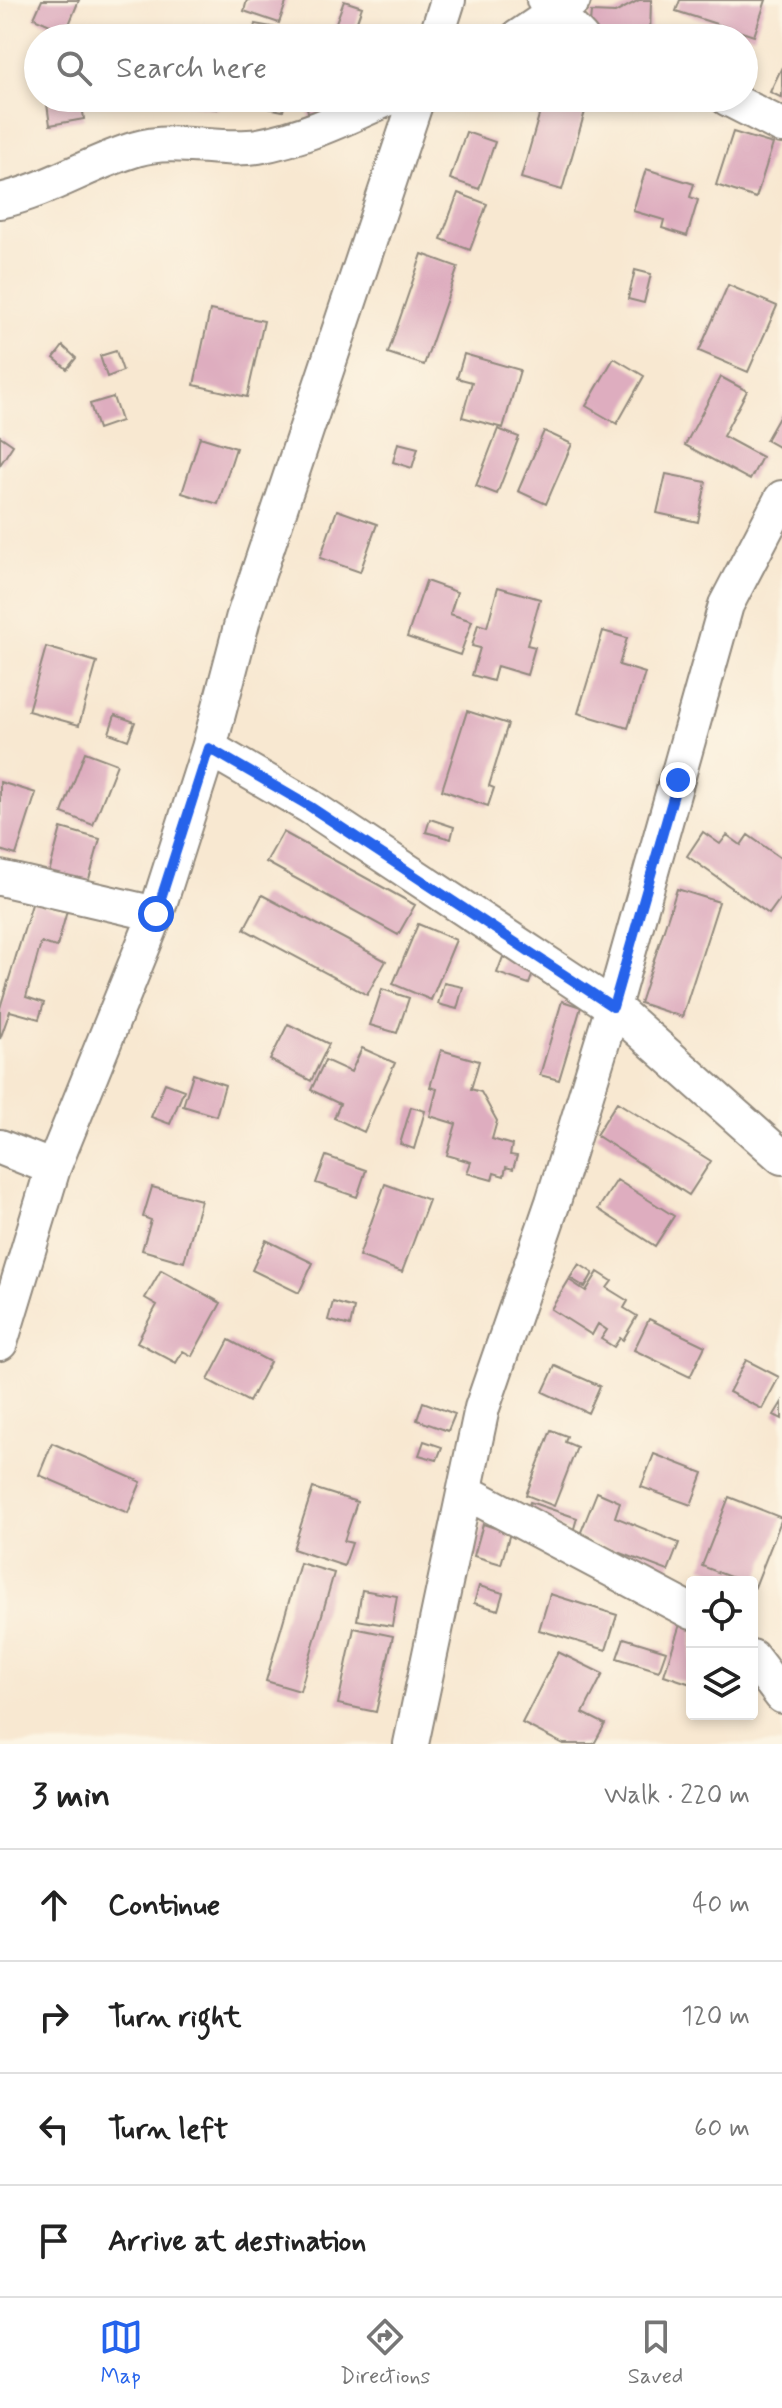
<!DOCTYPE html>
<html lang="en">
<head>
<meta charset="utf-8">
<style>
	body { margin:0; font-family:Mynerve,sans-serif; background:#f6f6f6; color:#222 }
	.controls { position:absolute; right:24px; bottom:24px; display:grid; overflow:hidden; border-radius:8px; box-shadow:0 4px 12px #0003 }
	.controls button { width:72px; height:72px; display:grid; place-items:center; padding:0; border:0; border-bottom:2px solid #e0e0e0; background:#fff; color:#222; font:40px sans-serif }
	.stop { position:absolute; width:24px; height:24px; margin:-18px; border:6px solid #2563eb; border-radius:50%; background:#fff }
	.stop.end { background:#2563eb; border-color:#fff; box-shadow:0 2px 8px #0008 }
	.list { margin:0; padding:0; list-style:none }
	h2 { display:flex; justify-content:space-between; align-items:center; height:104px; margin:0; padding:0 32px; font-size:34px }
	h2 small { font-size:26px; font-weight:400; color:#767676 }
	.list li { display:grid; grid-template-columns:52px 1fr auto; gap:24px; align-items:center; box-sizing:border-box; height:112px; padding:0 32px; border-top:2px solid #e0e0e0 }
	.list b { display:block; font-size:30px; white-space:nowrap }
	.list em { font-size:26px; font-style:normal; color:#767676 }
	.icon { flex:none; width:44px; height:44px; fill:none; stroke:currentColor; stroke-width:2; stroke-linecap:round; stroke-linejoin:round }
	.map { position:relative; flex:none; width:782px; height:1744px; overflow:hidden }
	.search { position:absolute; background:#fff; box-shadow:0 4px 12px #0003; left:24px; right:24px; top:24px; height:88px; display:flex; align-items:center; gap:20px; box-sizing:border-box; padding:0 28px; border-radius:44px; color:#767676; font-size:30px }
	.sheet { height:552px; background:#fff }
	nav { display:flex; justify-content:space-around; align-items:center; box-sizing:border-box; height:112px; border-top:2px solid #e0e0e0; background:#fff; font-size:22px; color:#767676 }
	nav a { display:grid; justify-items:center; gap:4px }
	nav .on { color:#2563eb }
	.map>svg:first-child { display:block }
</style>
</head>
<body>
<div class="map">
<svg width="782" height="1744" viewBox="0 0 782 1744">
	<rect width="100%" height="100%" fill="#fcf5e5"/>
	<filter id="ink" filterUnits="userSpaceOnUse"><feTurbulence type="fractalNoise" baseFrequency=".0125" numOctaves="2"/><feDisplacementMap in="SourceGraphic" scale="16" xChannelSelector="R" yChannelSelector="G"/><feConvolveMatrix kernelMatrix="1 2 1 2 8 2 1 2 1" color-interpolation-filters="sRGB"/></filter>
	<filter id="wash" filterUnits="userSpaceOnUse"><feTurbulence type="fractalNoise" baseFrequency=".006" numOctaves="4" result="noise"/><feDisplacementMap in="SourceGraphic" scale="32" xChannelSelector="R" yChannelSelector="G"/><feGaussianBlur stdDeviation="1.8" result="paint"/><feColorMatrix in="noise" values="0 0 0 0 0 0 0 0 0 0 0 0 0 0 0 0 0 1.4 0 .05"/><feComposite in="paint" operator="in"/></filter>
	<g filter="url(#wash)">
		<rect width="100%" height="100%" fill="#f8e8d1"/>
		<g id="blocks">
			<!-- building -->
			<path fill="#deadbf" d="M42,0H79L66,32L34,18Z
				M247,0H287L279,23L244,11Z
				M639,0H651L650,38L589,35L591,12L615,13Z
				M680,0H766L754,36L676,11Z
				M344,1L362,7L351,38L331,36Z
				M255,24L299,32L298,38H252Z
				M782,67V98L770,92Z
				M81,98L84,119L50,125L47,104Z
				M177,98H219L217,109L176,102Z
				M244,98H286L283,111L243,103Z
				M544,98H589L562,190L521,178Z
				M328,103L332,118L311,123L307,108Z
				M466,132L495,142L479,189L450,179Z
				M733,132L773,144L756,198L716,185Z
				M646,169L694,184L690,197L698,200L687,236L662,228L664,220L633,211Z
				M458,193L487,204L470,250L441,239Z
				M422,254L458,267L424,365L388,353Z
				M635,270L651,274L644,303L628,299Z
				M728,285L777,306L748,372L699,351Z
				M210,310L264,321L247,397L194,385Z
				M63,346L76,358L67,369L54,358Z
				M116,351L123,371L107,377L100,356Z
				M464,354L520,370L503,428L462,417L472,382L457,378Z
				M614,358L644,376L617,424L586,406Z
				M721,377L747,391L723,436L762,457L750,480L685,445Z
				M113,397L121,421L98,429L90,404Z
				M782,412V449L766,440Z
				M498,429L519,437L497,494L476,486Z
				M544,431L572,444L546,504L518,491Z
				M0,436L13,445L0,465Z
				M200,437L236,448L218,504L182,493Z
				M398,443L418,448L412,468L393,462Z
				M666,474L706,482L698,522L657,513Z
				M337,510L377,524L360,572L320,558Z
				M426,581L457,592L450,614L472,621L460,655L407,637Z
				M498,587L540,599L527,645L535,647L527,675L497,666L493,681L472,675L480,648L472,646L478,624L487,627Z
				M603,631L627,638L619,665L645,673L628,728L578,713Z
				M46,647L97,662L79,725L28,711Z
				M467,711L508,724L489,786L494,788L488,806L442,790Z
				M115,715L135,722L128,740L109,733Z
				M85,752L117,764L93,825L62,813Z
				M0,782L36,793L16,855L0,850Z
				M430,819L454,827L451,839L426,832Z
				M61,828L100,839L86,890L47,880Z
				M283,832L415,905L398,935L266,862Z
				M703,832L720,844L727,835L741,845L748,835L782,859V896L769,914L687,856Z
				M677,889L719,902L682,1017L640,1003Z
				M262,895L386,961L367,995L244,929Z
				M33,901L67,911L57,947L41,943L26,997L44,1003L39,1019L10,1011L0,1039V1008Z
				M418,924L456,940L431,1000L393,984Z
				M503,957L535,968L529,984L497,973Z
				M444,983L463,987L457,1009L438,1004Z
				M382,989L409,998L397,1033L370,1025Z
				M562,1001L581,1007L559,1080L540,1075Z
				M288,1024L329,1044L311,1081L270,1060Z
				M362,1048L395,1063L364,1132L334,1118L340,1104L311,1090L325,1060L351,1072Z
				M441,1050L479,1061L471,1089L481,1092L497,1121L492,1139L512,1145L510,1155L517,1156L513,1169L506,1167L504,1176L494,1173L492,1180L467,1173L471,1162L447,1155L456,1124L430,1116L437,1089L430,1087Z
				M193,1074L225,1085L216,1116L183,1106Z
				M165,1083L184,1090L170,1124L151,1117Z
				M617,1102L711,1161L689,1195L596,1135Z
				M411,1107L425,1111L414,1149L400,1144Z
				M326,1156L366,1170L357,1197L316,1183Z
				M617,1180L674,1216L655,1246L598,1209Z
				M385,1184L429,1200L402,1272L359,1256Z
				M152,1187L201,1200L184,1262L142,1250L151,1220L143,1217Z
				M266,1240L313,1263L299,1293L252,1270Z
				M579,1264L593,1273L585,1287L570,1278Z
				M161,1270L221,1303L192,1356L183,1351L176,1363L137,1342L157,1305L145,1298Z
				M598,1272L612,1281L607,1288L628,1301L624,1308L637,1316L623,1340L620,1338L614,1347L601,1339L607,1330L598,1324L592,1335L551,1309L569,1280L586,1291Z
				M333,1302L354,1308L350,1326L328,1320Z
				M649,1319L705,1346L690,1377L634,1350Z
				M229,1340L270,1362L249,1402L208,1380Z
				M746,1360L779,1377L762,1409L729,1392Z
				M555,1366L600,1386L588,1413L543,1392Z
				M423,1402L455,1414L448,1431L417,1420Z
				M782,1402V1419L774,1415Z
				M551,1430L567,1436L565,1442L577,1447L554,1506L526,1495Z
				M424,1441L442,1447L437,1460L419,1455Z
				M52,1443L141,1482L128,1513L39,1475Z
				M654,1454L703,1473L691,1505L641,1487Z
				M313,1488L357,1502L344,1541L352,1543L344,1566L293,1549Z
				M597,1492L620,1502L615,1517L679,1543L668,1571L579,1537Z
				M729,1497L782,1518L755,1587L752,1582H743L702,1566Z
				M530,1502L577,1518L573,1532L525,1516Z
				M483,1524L510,1533L501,1564L474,1556Z
				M300,1563L334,1573L300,1691L266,1681Z
				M479,1586L503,1593L498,1610L474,1603Z
				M362,1590L397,1596L392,1626L357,1620Z
				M550,1594L617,1615L606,1650L539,1630Z
				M681,1621L692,1625L691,1684L664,1675Z
				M354,1628L393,1636L376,1712L338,1704Z
				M624,1638L666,1651L659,1671L617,1658Z
				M558,1652L603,1674L583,1713L605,1724L594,1744H563L522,1723Z"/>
		</g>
	</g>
	<g filter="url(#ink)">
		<use href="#blocks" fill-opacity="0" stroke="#928a7e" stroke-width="2"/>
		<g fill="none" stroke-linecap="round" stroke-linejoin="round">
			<!-- minor casing -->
			<g stroke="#928a7e" stroke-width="38">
				<path id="minor" d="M544,0L581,38
					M436,38L448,0
					M517,38L573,0
					M727,98L782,126
					M0,201C49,190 89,163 136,149C175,137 219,152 258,146C304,138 347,117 389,98
					M209,748L309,806L613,1007L782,1157
					M0,878L156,914
					M0,1147L53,1168
					M0,1343L53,1168L156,914L209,748L243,619L417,98
					M466,1492L692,1612
					M752,1657L782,1696
					M411,1744L482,1408L553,1202L613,1007L726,605L782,498"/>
			</g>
			<!-- minor -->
			<use href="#minor" stroke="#fff" stroke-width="34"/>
		</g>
	</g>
	<g fill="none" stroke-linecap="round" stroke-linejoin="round" filter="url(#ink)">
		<!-- route -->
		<path stroke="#2563eb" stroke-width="10" d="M156,914L209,748L309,806L613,1007L678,780"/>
	</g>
</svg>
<div class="controls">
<button><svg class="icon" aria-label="locate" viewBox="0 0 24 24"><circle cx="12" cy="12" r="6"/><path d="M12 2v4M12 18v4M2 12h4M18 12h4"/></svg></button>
<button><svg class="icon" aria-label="layers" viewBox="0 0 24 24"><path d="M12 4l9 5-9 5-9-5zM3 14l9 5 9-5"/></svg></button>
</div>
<div class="stop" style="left:156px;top:914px"></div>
<div class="stop end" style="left:678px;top:780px"></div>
<div class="search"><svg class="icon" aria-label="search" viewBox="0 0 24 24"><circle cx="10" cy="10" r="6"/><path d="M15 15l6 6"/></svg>Search here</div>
</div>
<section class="sheet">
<h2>3 min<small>Walk · 220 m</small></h2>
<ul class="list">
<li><svg class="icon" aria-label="ahead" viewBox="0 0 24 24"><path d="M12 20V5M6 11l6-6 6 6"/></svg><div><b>Continue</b></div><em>40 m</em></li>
<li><svg class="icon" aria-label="right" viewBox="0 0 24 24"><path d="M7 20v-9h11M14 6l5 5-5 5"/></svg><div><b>Turn right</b></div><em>120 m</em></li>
<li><svg class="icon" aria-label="left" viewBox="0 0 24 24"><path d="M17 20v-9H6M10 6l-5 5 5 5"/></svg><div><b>Turn left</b></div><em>60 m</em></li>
<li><svg class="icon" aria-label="arrive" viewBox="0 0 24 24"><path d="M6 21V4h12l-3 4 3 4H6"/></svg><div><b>Arrive at destination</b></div></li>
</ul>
</section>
<nav>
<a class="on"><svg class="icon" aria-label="map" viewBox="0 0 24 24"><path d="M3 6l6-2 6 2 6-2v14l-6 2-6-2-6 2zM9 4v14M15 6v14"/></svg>Map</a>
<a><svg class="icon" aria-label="directions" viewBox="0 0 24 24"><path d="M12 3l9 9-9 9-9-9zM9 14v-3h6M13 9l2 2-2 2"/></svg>Directions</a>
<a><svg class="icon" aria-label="saved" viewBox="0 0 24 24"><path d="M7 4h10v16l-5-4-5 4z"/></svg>Saved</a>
</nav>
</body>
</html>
